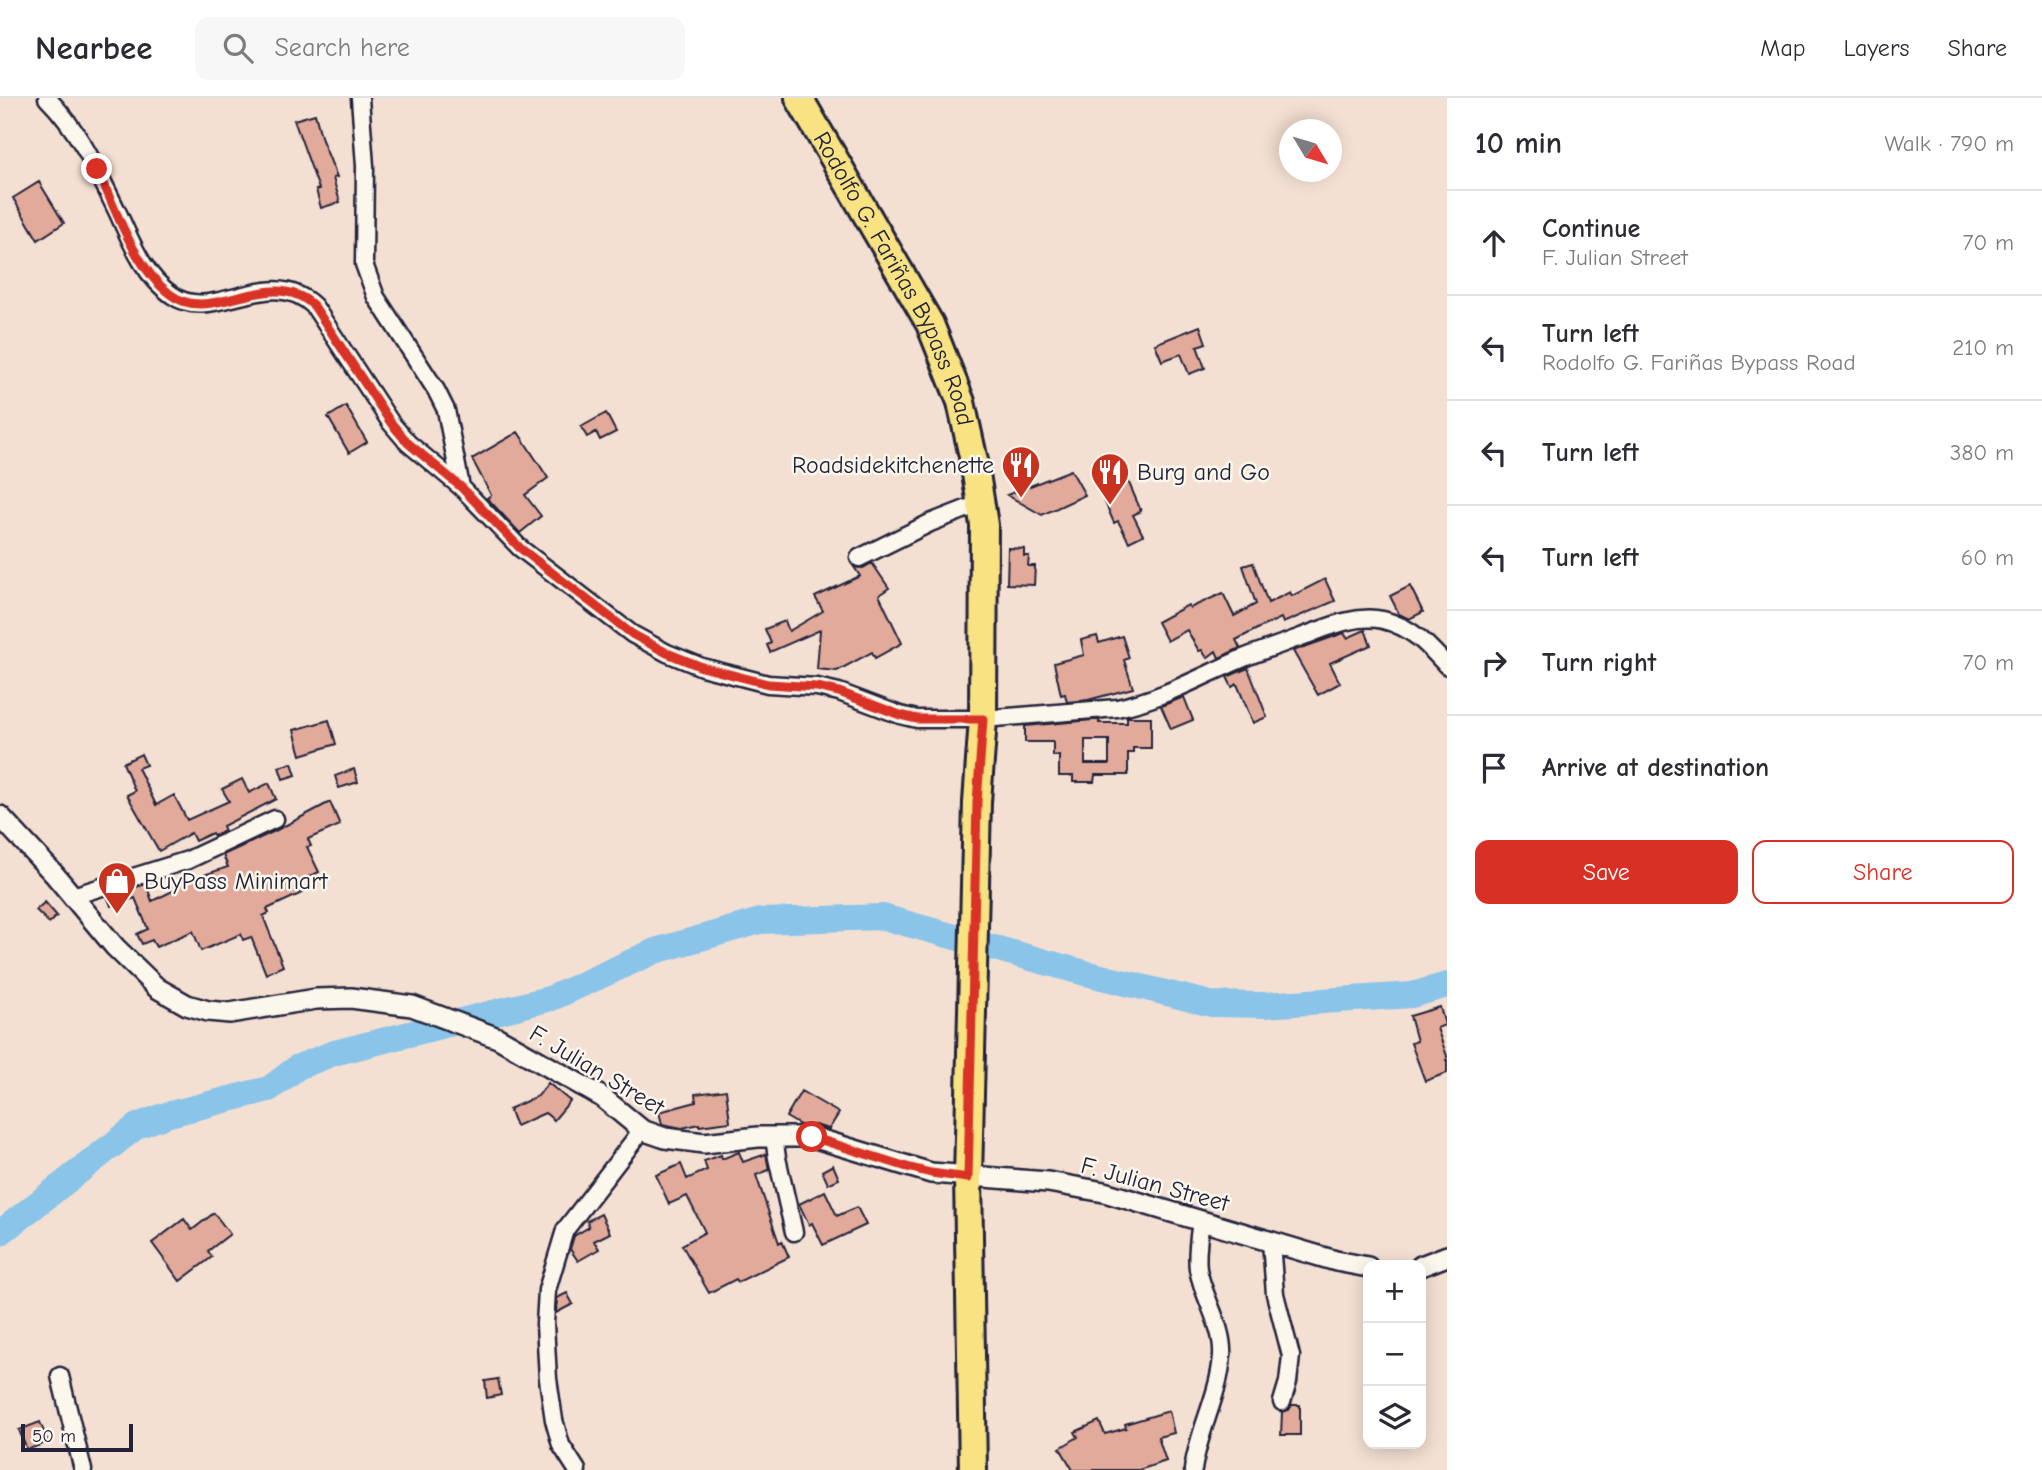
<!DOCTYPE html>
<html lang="en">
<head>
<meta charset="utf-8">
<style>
	body { margin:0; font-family:"Comic Neue",sans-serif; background:#f7f7f7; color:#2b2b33 }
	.controls { position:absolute; right:21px; bottom:21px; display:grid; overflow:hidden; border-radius:14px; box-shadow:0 4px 18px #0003 }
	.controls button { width:63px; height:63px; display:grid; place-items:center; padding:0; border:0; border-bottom:2px solid #e1e1e2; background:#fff; color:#2b2b33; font:35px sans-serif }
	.compass { position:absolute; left:1279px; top:21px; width:63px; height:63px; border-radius:50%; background:#fff; box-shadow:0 4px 18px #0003; rotate:128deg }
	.scale { position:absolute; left:21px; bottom:18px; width:112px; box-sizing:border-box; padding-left:7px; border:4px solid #22223b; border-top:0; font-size:19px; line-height:24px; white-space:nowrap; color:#22223b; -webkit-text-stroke:5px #fbf7ec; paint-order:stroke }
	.stop { position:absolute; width:21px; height:21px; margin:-16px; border:5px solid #d93025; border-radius:50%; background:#fff }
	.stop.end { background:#d93025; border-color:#fff; box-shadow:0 2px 7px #0008 }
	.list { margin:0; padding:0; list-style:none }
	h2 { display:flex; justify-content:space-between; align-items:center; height:91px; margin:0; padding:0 28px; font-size:30px }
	h2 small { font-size:23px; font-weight:400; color:#7c7c81 }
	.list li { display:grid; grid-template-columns:46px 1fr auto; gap:21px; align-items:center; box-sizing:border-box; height:105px; padding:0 28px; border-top:2px solid #e1e1e2 }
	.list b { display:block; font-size:26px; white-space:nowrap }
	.list p { margin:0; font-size:23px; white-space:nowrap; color:#7c7c81 }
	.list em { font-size:23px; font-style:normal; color:#7c7c81 }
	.actions { display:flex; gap:14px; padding:21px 28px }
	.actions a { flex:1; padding:16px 0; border:2px solid #d93025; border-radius:14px; text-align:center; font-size:24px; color:#d93025 }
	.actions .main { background:#d93025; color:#fff }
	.icon { flex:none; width:38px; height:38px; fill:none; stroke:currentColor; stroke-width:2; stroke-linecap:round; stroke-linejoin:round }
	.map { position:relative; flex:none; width:1447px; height:1372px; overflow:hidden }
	header { display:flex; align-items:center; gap:42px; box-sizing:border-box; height:98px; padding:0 35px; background:#fff; border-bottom:2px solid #e1e1e2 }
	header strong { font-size:33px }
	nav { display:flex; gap:38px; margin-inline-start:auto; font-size:24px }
	.search { width:490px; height:63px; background:#f7f7f7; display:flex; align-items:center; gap:18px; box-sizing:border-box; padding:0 24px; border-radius:14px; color:#7c7c81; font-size:26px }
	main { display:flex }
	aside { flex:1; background:#fff }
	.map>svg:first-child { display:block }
</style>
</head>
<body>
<header>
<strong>Nearbee</strong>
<div class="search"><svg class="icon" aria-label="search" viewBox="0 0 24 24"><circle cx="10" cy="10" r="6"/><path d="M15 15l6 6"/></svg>Search here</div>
<nav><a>Map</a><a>Layers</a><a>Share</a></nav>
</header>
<main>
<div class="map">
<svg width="1447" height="1372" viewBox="0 0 1447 1372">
	<rect width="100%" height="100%" fill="#f4e0d3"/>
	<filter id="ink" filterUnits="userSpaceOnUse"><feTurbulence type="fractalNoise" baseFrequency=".0143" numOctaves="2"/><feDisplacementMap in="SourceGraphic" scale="14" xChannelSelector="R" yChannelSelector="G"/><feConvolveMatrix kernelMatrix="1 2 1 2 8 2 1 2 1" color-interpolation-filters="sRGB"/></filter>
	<g filter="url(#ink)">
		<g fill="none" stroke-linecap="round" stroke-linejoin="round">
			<!-- river -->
			<path stroke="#8ac4e9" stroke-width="26" d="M0,1135L137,1028L166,1017L269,991L298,969L334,955L552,900L655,853L760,823L883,819L1085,875L1211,906L1264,907L1412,897L1447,887"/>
		</g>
		<!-- building -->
		<path fill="#e2aa9a" stroke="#22223b" stroke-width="2" fill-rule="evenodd" d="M315,16L322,42L337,79L333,80L340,104L321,110L316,92L319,91L294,22Z
			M39,84L64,125L38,142L13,100Z
			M1200,228L1206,245L1197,248L1205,270L1189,276L1181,256L1162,263L1155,246Z
			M346,308L367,344L349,355L328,319Z
			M606,315L616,334L600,342L596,334L587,339L581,329Z
			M518,334L548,380L525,397L541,418L520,435L487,400L491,397L472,361Z
			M1071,372L1085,397L1042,417L1007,397Z
			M1126,378L1141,413L1133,417L1143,437L1129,444L1118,423L1114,425L1099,390Z
			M1008,450L1024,451V458H1029L1028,468H1035L1034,487L1007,486Z
			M872,465L889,490L879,497L902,545L875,560L872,554L837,573L817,571L820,532L770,554L767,547L771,545L765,531L785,523L789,533L823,513L815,499L860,478L854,469L863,470Z
			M1253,465L1268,505L1290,494L1292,498L1325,481L1335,503L1283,525L1281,520L1259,530L1236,542L1240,550L1219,560L1216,553L1207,560L1202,552L1199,553L1187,532L1167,543L1157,524L1188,507L1190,510L1223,495L1234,518L1256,506L1243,468Z
			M1410,488L1423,514L1409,521L1399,516L1390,498Z
			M1365,532L1371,547L1330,565L1340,585L1318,597L1293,553L1344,535L1347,540Z
			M1097,538L1099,545L1122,538L1129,560L1124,562L1133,590L1088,602L1067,604L1065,596L1061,597L1054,565L1084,557L1081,542Z
			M1248,570L1267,619L1253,625L1237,586L1232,589L1227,579Z
			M1184,599L1193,622L1171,631L1161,608Z
			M1127,619H1151V650H1133V655H1128V677H1095L1094,684H1073V678H1059V658H1053V644H1025V628L1093,622H1099V625H1127ZM1085,642H1109V666H1085Z
			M329,622L336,646L301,657L294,632Z
			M141,656L146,667L138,670L156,707L174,697L187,722L229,703L222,691L242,681L249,695L269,685L276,701L223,728L225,733L214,738L212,735L195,743L191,735L159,753L127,697L135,693L123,665Z
			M292,665L296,677L283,681L279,669Z
			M354,671L358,684L339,690L335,678Z
			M330,704L340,727L308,741L311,748L307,749L319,774L297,785L302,795L267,811L269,815L263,818L283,868L266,876L251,839L243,842L241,836L201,853L193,833L156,849L152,842L142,846L137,836L148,831L135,800L111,808L107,798L146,786L152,803L175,792L174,787L228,769L223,757L275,733Z
			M45,804L57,818L49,825L36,812Z
			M1440,909L1445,927L1437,930L1447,958V975L1425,983L1411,945L1417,943L1410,918Z
			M548,985L570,1003L554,1022L545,1015L516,1028L509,1011L538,998Z
			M726,992L730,1024L699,1028V1026L682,1030L662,1026L659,1014L696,1004L695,996Z
			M801,993L839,1015L829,1031L815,1027H800L786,1019Z
			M739,1054L743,1064L766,1056L769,1072L756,1077L779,1145L782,1143L789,1159L738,1184L736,1181L709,1195L682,1147L705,1134L687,1098L669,1106L656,1077L681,1066L687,1081L707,1072L704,1063L721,1057L722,1061Z
			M833,1067L839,1081L828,1086L822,1073Z
			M825,1093L837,1118L857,1109L866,1127L823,1147L812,1125L809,1127L799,1106Z
			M214,1115L230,1136L208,1153L212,1159L180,1183L152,1145L184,1121L192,1132Z
			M601,1116L610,1135L594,1143L599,1151L578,1163L570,1151L574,1138L589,1129L587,1123Z
			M567,1195L573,1206L556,1215L557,1200Z
			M498,1281L501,1297L487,1300L485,1283Z
			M1292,1307H1300V1337H1281L1282,1314L1289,1312Z
			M1169,1313L1174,1335L1158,1339L1166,1363L1139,1372H1073L1060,1350L1078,1339L1075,1334L1099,1323L1105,1336L1126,1330L1125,1326Z
			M40,1324L48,1344L27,1352L19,1332Z"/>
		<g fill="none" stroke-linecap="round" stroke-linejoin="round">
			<!-- minor casing -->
			<g stroke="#22223b" stroke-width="21">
				<path id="minor" d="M47,0C79,32 97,72 117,113C131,143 143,177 172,197C213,227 269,165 314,208L391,325L408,345L461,389L520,450L632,536L667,555L702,569L768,586L817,589L839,594L900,617L917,621H983L1117,610C1163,601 1203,577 1246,559C1264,552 1282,546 1301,539C1326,530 1355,516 1383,522C1412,529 1428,547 1447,568
					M360,0L365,68L364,166L376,199L436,292L446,312L461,389
					M859,460L930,425L981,405
					M73,798L188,762L275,721
					M774,1039L777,1060L794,1134
					M1271,1144L1275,1196L1291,1258L1288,1284L1282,1304
					M60,1278L83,1372
					M577,1372L561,1347L554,1322L548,1281L545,1226L547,1192L565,1132L642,1032
					M1193,1372C1198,1333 1219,1298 1222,1258C1224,1228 1203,1200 1198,1171C1196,1155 1199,1138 1201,1123"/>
			</g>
			<!-- tertiary casing -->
			<g stroke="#22223b" stroke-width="24">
				<path id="tertiary" d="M0,718L54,776L115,849L157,890L187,907L208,913L230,915L316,901L351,900L412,908L498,940L602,999L642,1032L665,1040L704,1045L758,1039H812L931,1075L1048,1084L1104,1094L1336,1163L1368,1169
					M1421,1168L1447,1158"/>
			</g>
			<!-- primary casing -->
			<g stroke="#22223b" stroke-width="32">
				<g id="primary">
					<path id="s1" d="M799,0L930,226L961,304L974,363L984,427L983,621L977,704L968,1080L973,1372"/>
				</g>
			</g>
			<!-- minor -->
			<use href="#minor" stroke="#fbf7ec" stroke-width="16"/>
			<!-- tertiary -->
			<use href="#tertiary" stroke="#fbf7ec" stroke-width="19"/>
			<!-- primary -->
			<use href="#primary" stroke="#f8e281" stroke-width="26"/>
		</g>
	</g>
	<g fill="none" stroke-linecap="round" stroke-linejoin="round" filter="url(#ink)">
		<!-- route -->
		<path stroke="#d93025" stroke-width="9" d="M97,71C116,111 134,169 170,196C211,229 270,166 314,208L391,325L408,345L461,389L520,450L632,536L667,555L702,569L768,586L817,589L839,594L900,617L917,621H983L977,704L968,1080L931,1075L907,1069L812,1039"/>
	</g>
	<!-- icons -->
	<defs>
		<g id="restaurant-pin" transform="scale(2.0125)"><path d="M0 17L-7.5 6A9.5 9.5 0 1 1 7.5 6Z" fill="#c8321e" stroke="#fbf7ec"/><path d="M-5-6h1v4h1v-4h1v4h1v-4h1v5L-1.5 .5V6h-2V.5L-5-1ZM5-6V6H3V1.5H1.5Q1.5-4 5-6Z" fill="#fff"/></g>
		<g id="shop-pin" transform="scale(2.0125)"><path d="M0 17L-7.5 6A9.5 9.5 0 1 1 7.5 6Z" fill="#c8321e" stroke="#fbf7ec"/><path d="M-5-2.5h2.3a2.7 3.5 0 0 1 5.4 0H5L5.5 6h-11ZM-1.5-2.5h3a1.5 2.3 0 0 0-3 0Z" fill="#fff"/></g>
	</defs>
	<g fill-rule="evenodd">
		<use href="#restaurant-pin" x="1021" y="367"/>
		<use href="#restaurant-pin" x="1110" y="374"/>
		<use href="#shop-pin" x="117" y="783"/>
	</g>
	<g text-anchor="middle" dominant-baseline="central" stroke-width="5" stroke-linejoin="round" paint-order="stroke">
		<!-- street labels -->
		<g font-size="24" fill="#22223b" stroke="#fbf7ec">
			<text stroke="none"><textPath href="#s1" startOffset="205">Rodolfo G. Fariñas Bypass Road</textPath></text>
			<text transform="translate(597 972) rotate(31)">F. Julian Street</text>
			<text transform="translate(1155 1086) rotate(15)">F. Julian Street</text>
		</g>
		<!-- poi labels -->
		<g font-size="24" fill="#22223b" stroke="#fbf7ec" text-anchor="start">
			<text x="994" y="367" text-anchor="end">Roadsidekitchenette</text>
			<text x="1137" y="374">Burg and Go</text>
			<text x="144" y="783">BuyPass Minimart</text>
		</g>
	</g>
</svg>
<div class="controls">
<button>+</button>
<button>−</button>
<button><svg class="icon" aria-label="layers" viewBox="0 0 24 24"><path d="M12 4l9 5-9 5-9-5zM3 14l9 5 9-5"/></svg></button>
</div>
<svg class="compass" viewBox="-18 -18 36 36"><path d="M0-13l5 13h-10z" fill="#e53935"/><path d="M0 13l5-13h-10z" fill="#7c7c81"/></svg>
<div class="scale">50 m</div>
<div class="stop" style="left:812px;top:1039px"></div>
<div class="stop end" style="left:97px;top:71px"></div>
</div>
<aside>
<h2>10 min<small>Walk · 790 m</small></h2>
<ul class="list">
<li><svg class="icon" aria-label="ahead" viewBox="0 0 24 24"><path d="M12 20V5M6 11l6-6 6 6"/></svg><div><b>Continue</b><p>F. Julian Street</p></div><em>70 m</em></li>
<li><svg class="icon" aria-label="left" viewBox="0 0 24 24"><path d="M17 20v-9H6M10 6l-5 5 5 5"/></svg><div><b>Turn left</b><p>Rodolfo G. Fariñas Bypass Road</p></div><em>210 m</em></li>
<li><svg class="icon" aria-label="left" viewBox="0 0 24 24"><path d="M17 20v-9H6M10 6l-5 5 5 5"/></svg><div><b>Turn left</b></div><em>380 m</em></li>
<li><svg class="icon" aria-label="left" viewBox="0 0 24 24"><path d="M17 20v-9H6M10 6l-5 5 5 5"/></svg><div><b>Turn left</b></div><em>60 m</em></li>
<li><svg class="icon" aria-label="right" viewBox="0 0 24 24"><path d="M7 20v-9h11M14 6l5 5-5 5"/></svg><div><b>Turn right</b></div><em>70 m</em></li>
<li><svg class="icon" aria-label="arrive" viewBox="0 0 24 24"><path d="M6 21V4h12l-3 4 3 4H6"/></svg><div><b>Arrive at destination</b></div></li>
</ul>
<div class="actions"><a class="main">Save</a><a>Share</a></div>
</aside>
</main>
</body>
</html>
